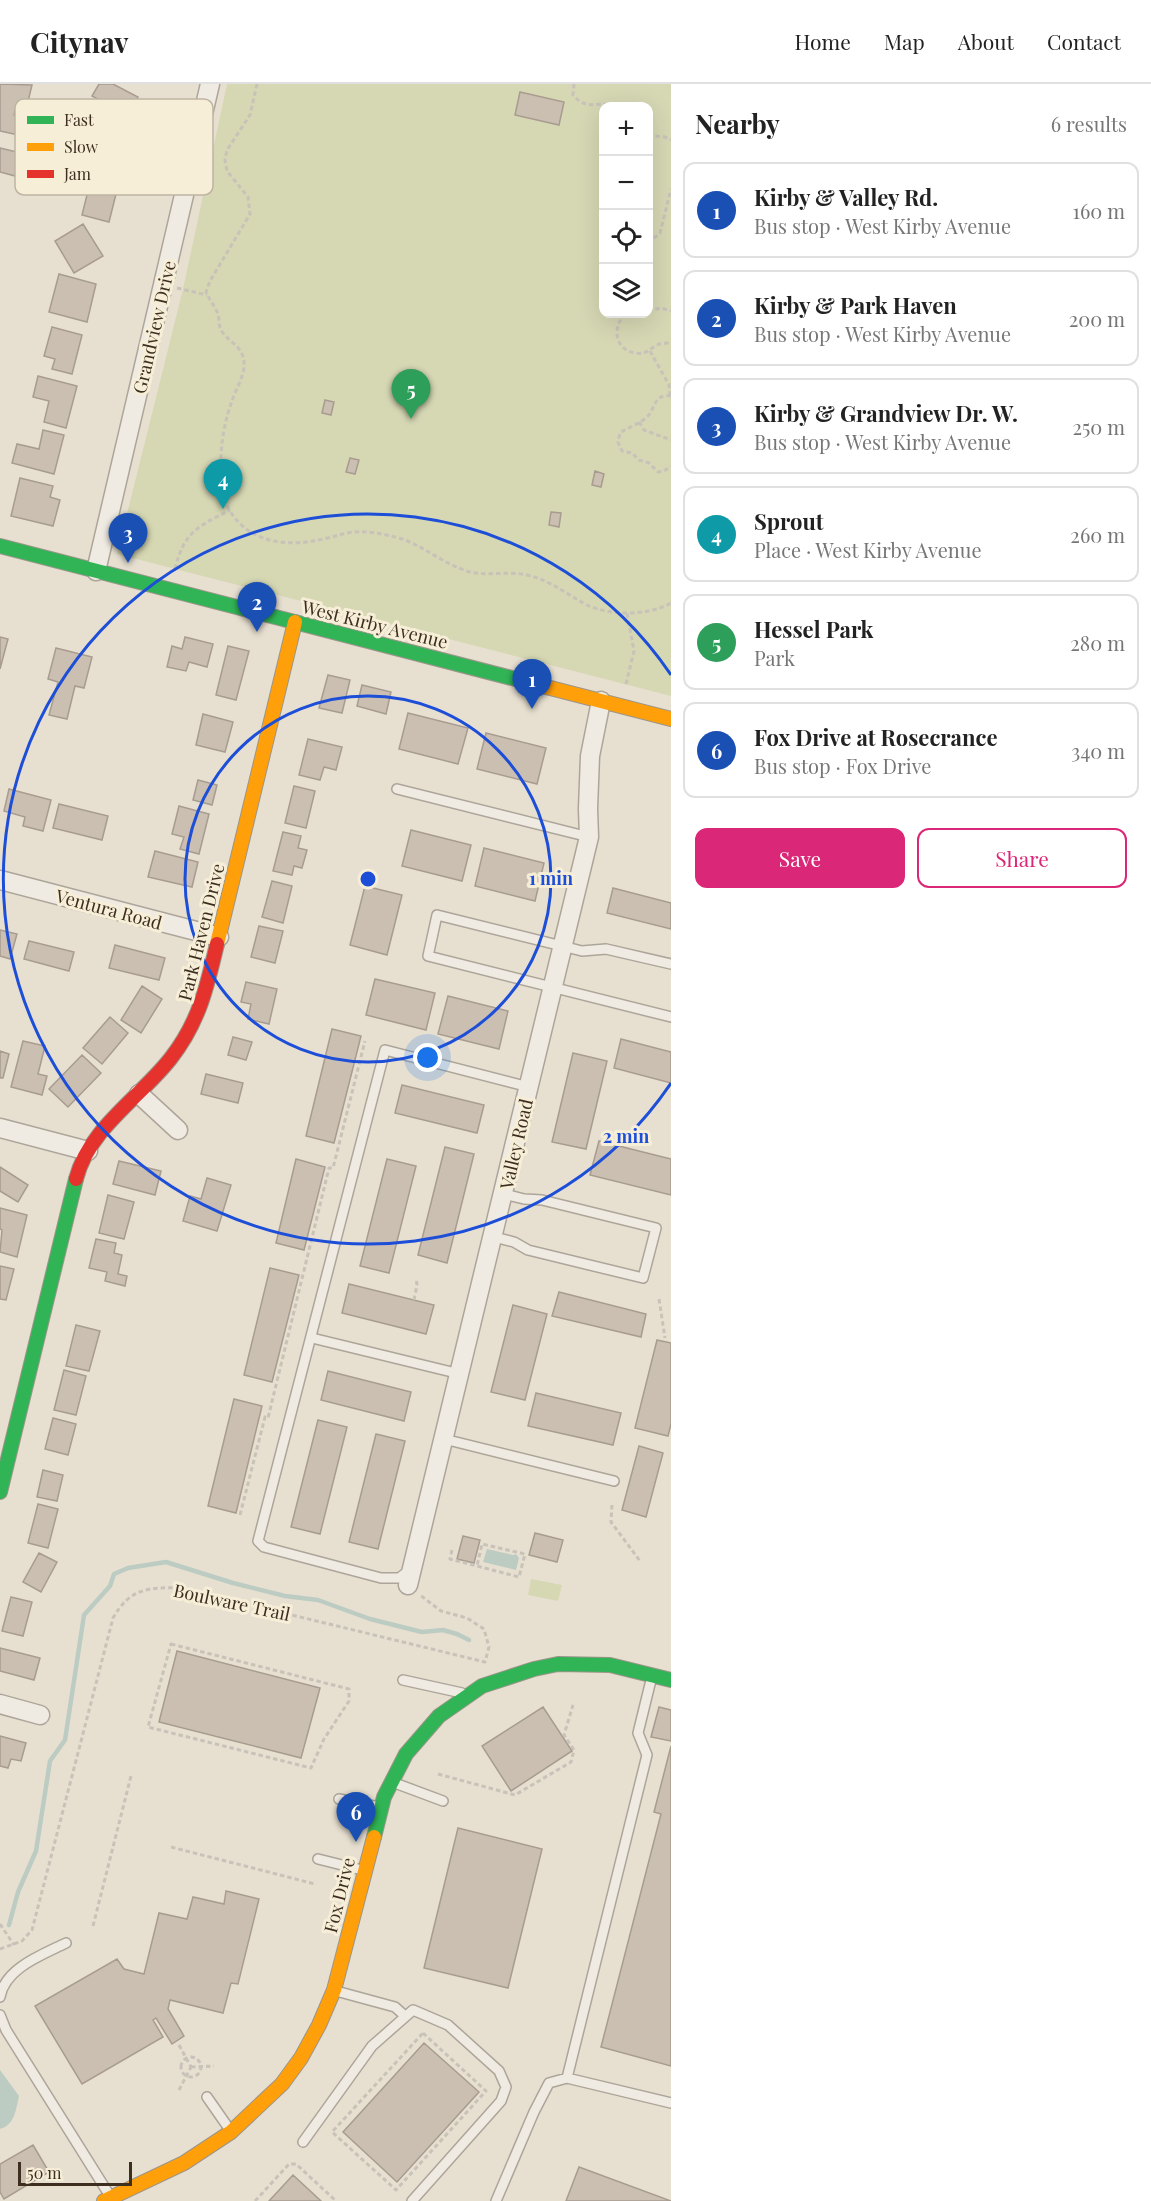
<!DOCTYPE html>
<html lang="en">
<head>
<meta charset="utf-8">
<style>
	body { margin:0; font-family:"Playfair Display",serif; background:#f6f6f6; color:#222 }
	.controls { position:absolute; right:18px; top:18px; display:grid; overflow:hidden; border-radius:12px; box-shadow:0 6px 24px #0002 }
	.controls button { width:54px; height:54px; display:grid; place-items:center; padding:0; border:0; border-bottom:2px solid #e0e0e0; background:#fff; color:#222; font:30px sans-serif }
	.scale { position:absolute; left:18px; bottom:15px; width:114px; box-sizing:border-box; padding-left:6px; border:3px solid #3d2e20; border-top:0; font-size:16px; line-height:21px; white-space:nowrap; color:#3d2e20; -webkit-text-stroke:4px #f7eed8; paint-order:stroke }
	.you { position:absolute; left:428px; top:974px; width:21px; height:21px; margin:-15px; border:4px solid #fff; border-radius:50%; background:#1a73e8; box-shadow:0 0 0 9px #1a73e833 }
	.badge { display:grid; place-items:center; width:39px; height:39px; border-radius:50%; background:#db2777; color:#fff; font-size:20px; font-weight:700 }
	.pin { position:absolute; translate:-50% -50px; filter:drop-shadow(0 2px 3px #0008) }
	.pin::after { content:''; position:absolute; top:32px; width:21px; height:18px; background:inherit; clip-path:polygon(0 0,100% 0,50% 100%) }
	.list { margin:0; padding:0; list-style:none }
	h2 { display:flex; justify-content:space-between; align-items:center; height:78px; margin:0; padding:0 24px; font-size:26px }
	h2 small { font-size:20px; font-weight:400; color:#767676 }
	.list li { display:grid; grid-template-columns:39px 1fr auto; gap:18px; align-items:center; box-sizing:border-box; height:96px; margin:0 12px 12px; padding:0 12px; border:2px solid #e0e0e0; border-radius:12px }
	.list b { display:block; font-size:22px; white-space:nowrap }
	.list p { margin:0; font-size:20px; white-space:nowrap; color:#767676 }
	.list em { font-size:20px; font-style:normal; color:#767676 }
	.actions { display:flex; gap:12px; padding:18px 24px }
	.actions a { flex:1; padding:14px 0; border:2px solid #db2777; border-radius:12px; text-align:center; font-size:21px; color:#db2777 }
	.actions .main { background:#db2777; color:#fff }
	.icon { flex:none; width:33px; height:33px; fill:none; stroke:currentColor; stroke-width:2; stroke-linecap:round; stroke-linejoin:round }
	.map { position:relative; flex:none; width:671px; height:2117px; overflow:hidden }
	header { display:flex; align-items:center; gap:36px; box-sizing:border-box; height:84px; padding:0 30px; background:#fff; border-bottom:2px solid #e0e0e0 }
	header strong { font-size:28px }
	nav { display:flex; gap:33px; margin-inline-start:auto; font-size:21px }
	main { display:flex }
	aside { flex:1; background:#fff }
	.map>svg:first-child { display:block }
</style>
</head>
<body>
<header>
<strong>Citynav</strong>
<nav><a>Home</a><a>Map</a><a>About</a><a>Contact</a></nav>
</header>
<main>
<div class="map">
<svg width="671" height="2117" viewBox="0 0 671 2117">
	<rect width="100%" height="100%" fill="#e7e0d1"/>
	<!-- green -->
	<path fill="#d6d7b3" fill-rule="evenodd" d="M227,0H671V612L117,470L183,205ZM604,22H648V230H604Z
		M531,1495L562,1501L558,1517L528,1511Z"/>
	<!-- water -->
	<path fill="#bcccc2" d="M487,1465L513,1471L516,1470L519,1474L516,1486L483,1478Z
		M0,1986L19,2012C16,2025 15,2041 0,2045Z"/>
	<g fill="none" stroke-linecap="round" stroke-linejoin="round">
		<!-- stream -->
		<path stroke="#bcccc2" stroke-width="4.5" d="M9,1841L18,1808L36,1767L50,1677L65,1656L84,1531L110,1502L114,1490L128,1484L166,1478L233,1499L285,1512L318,1516L370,1535L422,1548L443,1546L457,1550L469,1556"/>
	</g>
	<!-- building -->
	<path fill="#cbbfb2" stroke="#a89c90" stroke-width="1.5" d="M0,0L32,1L26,26L16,23L14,31L24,33L19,51L0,47Z
		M99,0H113L138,13L128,32L92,12Z
		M520,8L564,18L559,41L515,31Z
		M0,64L21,69L15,92L0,88Z
		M92,91L119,98L109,138L82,131Z
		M83,140L103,172L74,189L55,157Z
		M59,190L96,200L87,238L49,228Z
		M52,243L82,251L72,290L52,285L55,275L44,272Z
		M38,292L77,302L66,344L44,338L49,317L33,313Z
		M325,316L334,318L331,331L322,329Z
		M43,346L64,351L54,390L12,379L17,360L39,365Z
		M350,374L359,376L355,390L346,388Z
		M595,387L604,390L601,403L592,401Z
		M20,394L53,402L50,413L60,416L53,442L11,432Z
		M551,428L561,429L559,443L549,441Z
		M0,553L8,555L0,585Z
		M185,553L213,560L207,583L189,578L186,587L167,583L172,562L182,565Z
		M228,562L249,567L236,616L216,611Z
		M56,564L92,573L84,604L75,602L67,635L49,631L58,598L48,595Z
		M328,591L350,596L342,629L319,624Z
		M362,601L391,608L386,630L357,622Z
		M408,629L468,644L458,680L399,665Z
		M203,630L233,638L225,668L196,661Z
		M486,649L546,664L537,700L477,685Z
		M308,655L342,663L336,686L324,683L320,696L299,691Z
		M198,696L217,701L212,721L193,716Z
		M294,702L315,707L306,744L285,739Z
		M9,705L51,716L43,747L23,742L25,733L4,727Z
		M59,720L108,732L102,756L53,744Z
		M179,722L209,730L199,770L180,765L184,753L172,750Z
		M411,746L471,761L462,797L402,782Z
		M283,748L301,752L298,764L307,766L302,784L294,782L292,791L273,787Z
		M484,764L544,779L535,817L475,802Z
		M155,767L198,778L192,803L148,793Z
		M272,797L292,802L283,839L262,833Z
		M365,802L402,811L387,871L350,861Z
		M613,804L671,819V845L607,829Z
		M259,842L283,847L275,879L251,873Z
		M0,846L17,850L10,875L0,872Z
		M29,857L74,868L69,887L24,875Z
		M115,861L165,874L159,896L109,884Z
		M375,895L435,909L426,946L366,931Z
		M246,898L277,905L269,940L248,935L251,920L241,918Z
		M142,902L162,915L141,949L121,936Z
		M448,912L508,927L499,965L438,950Z
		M110,933L128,949L102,980L83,964Z
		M332,945L361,952L334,1059L306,1052Z
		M233,953L252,958L246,976L228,971Z
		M621,955L671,968V999L614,984Z
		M23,957L45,962L38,990L47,992L42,1011L11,1003Z
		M0,967L9,970L3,994H0Z
		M573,969L607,977L586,1065L552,1058Z
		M82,971L101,989L68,1023L49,1005Z
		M206,990L243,999L238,1019L201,1010Z
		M402,1001L484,1021L477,1049L395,1029Z
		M599,1057L671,1075V1111L590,1091Z
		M445,1063L474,1070L447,1179L418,1171Z
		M296,1075L325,1083L304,1166L276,1159Z
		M387,1075L416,1082L389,1189L360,1182Z
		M119,1077L161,1087L155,1111L113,1100Z
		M0,1083L28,1101L18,1118L0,1107Z
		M207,1094L231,1101L217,1147L183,1137L190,1112L201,1115Z
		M108,1111L134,1118L124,1155L99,1149Z
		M0,1124L27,1131L17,1173L0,1168L2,1146L0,1145Z
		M96,1155L116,1159L114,1169L122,1171L118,1190L127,1192L125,1202L105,1197L107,1188L89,1184Z
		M0,1182L14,1185L6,1216L0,1215Z
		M270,1184L299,1191L272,1298L244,1291Z
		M349,1200L434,1221L426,1250L342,1229Z
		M559,1208L646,1230L641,1253L552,1232Z
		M513,1221L547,1230L525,1316L491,1308Z
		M76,1241L100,1247L89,1287L66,1282Z
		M657,1256L671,1259V1340L668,1352L635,1344Z
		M64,1286L86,1292L76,1331L54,1326Z
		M328,1287L411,1308L404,1337L321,1316Z
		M536,1309L621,1329L613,1361L528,1342Z
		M234,1315L262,1322L236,1429L208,1422Z
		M53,1334L76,1340L68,1371L45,1365Z
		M318,1336L347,1343L320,1450L291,1443Z
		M376,1350L405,1357L378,1465L349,1458Z
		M639,1362L663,1369L646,1433L622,1426Z
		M43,1386L63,1391L57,1417L37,1413Z
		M38,1420L58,1425L48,1464L28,1459Z
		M535,1449L563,1456L557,1478L529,1471Z
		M463,1452L480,1456L474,1479L457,1475Z
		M39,1469L57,1478L41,1508L23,1498Z
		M11,1513L32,1518L23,1552L2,1547Z
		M0,1564L40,1574L34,1596L0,1587Z
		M177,1567L320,1604L301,1674L159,1638Z
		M543,1623L572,1667L511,1707L482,1662Z
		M659,1623L671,1626V1657L651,1653Z
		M0,1652L26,1659L21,1677L11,1675L8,1684L0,1682Z
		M671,1662V1982L601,1963L661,1730L654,1728Z
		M458,1744L542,1765L508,1904L424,1884Z
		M226,1807L259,1815L238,1900L231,1899L223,1929L170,1916L168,1925L184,1952L172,1960L156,1934L153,1936L163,1953L82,2000L35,1922L117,1875L124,1885L144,1890L159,1829L187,1835L193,1813L224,1820Z
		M424,1959L479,2008L397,2098L343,2048Z
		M33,2061L49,2088L4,2115L0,2108V2080Z
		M579,2083L671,2117H566Z
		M293,2091L321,2117H269Z"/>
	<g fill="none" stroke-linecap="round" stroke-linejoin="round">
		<!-- lane casing -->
		<g stroke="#ada599" stroke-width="12">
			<path id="lane" d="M397,705L589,753
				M671,880L606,865L582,867L437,831L428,872L671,933
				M494,1153L514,1158L528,1166L643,1194L656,1144L542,1116L524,1115L504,1110
				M312,1254L460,1290
				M444,1355L614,1397
				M410,1486L399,1494H381L264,1463L258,1457L385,966L529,1003
				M403,1596L462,1609
				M392,1698L443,1717
				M339,1715L379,1723
				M318,1775L362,1786
				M336,1907L395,1923L405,1932
				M0,1913C5,1884 42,1871 66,1859
				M0,1931L6,1946L110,2112
				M567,1994L647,1671L638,1649L652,1592
				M207,2013L230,2046
				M303,2058L372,1962L413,1926L448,1941L499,1987L506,2003L501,2017L412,2117
				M496,2117L534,2028L549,1999L567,1994L671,2019"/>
		</g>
		<!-- street casing -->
		<g stroke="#ada599" stroke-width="21">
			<path id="street" d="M96,487L210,0
				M0,796L219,853
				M139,1010L178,1046
				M0,1044L88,1067
				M408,1501L589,753L588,725L590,672L601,617
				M0,1620L40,1631"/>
		</g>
		<!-- fast casing -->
		<g stroke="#9c958a" stroke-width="16">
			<path id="fast" d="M0,462L527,598
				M0,1408L76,1095
				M374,1753L384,1713L406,1670L439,1632L482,1602L534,1585L558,1580L610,1581L671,1596"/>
		</g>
		<!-- slow casing -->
		<g stroke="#9c958a" stroke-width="16">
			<path id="slow" d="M527,598L671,635
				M217,860L295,538
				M104,2117L184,2079L231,2048L282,2000L301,1974L319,1941L334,1906L374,1753"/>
		</g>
		<!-- jam casing -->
		<g stroke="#9c958a" stroke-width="16">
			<path id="jam" d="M76,1095C89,1044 141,1013 171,974C199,938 207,903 217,860"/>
		</g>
		<!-- path -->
		<path stroke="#c8c2b9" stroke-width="3" stroke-dasharray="4.5 3" stroke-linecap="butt" d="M257,0L250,31L227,66L225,76L227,87L248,113L250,130L210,197L206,208C209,215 214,221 217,228C220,234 218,240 221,246C228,258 243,262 244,278C245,292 236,304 232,317C221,345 214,400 230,427C250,460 289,463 323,455C334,453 343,449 354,448C369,447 384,450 399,454C422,461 441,478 464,486C484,494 506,486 527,491C550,496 566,510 587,521C611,532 648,532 671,519
			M574,0L573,11C588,28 596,16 613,22
			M648,51L665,53L671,56
			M648,159L660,149L671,105
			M177,204L207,211
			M648,227L661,224L671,227
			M626,230C611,242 615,267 636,269C646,271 649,265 657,261C661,259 666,260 671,258
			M650,267L669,301L670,311
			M671,312C653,310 656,324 647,333C640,340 628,343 620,349L618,358L622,367L632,369L639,376L649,379L658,388L664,387L671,382
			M639,338L644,346L671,356
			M175,485C184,448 197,443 230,426
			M626,600L634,567L627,529
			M659,1215L665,1254
			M414,1216L417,1201L416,1194
			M612,1421L611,1438L640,1477
			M240,1431L265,1333L268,1334L329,1084H333L365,957
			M452,1466L450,1475L519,1493L525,1470L482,1460L477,1482
			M171,1560L349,1605V1617L324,1655L311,1684L148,1643Z
			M438,1690L515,1711L571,1678L574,1666L564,1651L573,1621
			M171,1763L315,1800
			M0,1840L14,1861
			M93,1842L131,1692
			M0,1865L22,1857L32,1846L113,1534C130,1504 149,1503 181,1504L485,1578L489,1563L484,1545L467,1534L441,1527L420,1511
			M423,1949L486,2007L396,2106L332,2048Z
			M179,1961L191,1983
			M181 1983a10 10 0 1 1 20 0a10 10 0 1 1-20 0Z
			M191,1983L214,1982
			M179,2006L191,1983
			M255,2117L289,2080H296L336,2117"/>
		<!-- lane -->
		<use href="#lane" stroke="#efebe3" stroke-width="9"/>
		<!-- street -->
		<use href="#street" stroke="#efebe3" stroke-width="18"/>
		<!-- fast -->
		<use href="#fast" stroke="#30b455" stroke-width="14"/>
		<!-- slow -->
		<use href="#slow" stroke="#ff9f0a" stroke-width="14"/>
		<!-- jam -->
		<use href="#jam" stroke="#e5322d" stroke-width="14"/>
	</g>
	<!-- distance rings -->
	<g fill="none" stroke="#1d4ed8" stroke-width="3">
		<circle cx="368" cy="795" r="183"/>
		<path d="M671 999A365 365 0 1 1 671 591"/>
	</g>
	<g text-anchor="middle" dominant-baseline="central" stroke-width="6" stroke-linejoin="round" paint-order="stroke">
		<!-- street labels -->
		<g font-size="18" fill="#3d2e20" stroke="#f7eed8">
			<text transform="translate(154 243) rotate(-77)">Grandview Drive</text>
			<text transform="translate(375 540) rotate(14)">West Kirby Avenue</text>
			<text transform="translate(109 825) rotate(15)">Ventura Road</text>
			<text transform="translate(201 848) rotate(-76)">Park Haven Drive</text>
			<text transform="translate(516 1060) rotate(-77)">Valley Road</text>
			<text transform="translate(232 1518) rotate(12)">Boulware Trail</text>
			<text transform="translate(339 1811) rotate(-76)">Fox Drive</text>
		</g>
	</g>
	<!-- legend -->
	<rect x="15" y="15" width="198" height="96" rx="9" fill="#f7eed8" stroke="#bfb4a1" stroke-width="1.5"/>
	<rect x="27" y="32" width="27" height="8" fill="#30b455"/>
	<rect x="27" y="59" width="27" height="8" fill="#ff9f0a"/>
	<rect x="27" y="86" width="27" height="8" fill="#e5322d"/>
	<g font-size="16" fill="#3d2e20">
		<text x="64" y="42">Fast</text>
		<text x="64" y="69">Slow</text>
		<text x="64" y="96">Jam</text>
	</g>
	<circle cx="368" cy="795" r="9" fill="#1d4ed8" stroke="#f7eed8" stroke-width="3"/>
	<g font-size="18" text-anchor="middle" font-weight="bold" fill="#1d4ed8" stroke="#f7eed8" stroke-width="6" stroke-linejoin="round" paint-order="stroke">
		<text x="551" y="801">1 min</text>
		<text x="626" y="1059">2 min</text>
	</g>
</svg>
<div class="controls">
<button>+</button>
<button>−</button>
<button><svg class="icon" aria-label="locate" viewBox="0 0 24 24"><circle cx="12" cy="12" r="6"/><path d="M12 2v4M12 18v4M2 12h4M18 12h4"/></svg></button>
<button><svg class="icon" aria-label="layers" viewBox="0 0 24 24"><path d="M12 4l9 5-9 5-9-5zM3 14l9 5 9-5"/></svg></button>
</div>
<div class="scale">50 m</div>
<div class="you"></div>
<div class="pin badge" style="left:532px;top:625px;background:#1a4fb4">1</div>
<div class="pin badge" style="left:257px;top:548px;background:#1a4fb4">2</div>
<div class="pin badge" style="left:128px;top:479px;background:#1a4fb4">3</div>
<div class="pin badge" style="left:223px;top:425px;background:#0f9aa8">4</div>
<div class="pin badge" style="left:411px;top:335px;background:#2e9e5b">5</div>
<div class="pin badge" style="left:356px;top:1758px;background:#1a4fb4">6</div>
</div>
<aside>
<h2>Nearby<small>6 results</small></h2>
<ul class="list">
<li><span class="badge" style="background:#1a4fb4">1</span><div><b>Kirby &amp; Valley Rd.</b><p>Bus stop · West Kirby Avenue</p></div><em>160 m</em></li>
<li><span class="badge" style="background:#1a4fb4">2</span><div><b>Kirby &amp; Park Haven</b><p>Bus stop · West Kirby Avenue</p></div><em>200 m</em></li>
<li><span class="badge" style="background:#1a4fb4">3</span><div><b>Kirby &amp; Grandview Dr. W.</b><p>Bus stop · West Kirby Avenue</p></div><em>250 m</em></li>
<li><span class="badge" style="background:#0f9aa8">4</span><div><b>Sprout</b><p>Place · West Kirby Avenue</p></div><em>260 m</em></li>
<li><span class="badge" style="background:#2e9e5b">5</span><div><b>Hessel Park</b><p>Park</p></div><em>280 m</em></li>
<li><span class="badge" style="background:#1a4fb4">6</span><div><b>Fox Drive at Rosecrance</b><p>Bus stop · Fox Drive</p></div><em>340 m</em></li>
</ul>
<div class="actions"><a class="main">Save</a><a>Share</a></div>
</aside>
</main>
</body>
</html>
